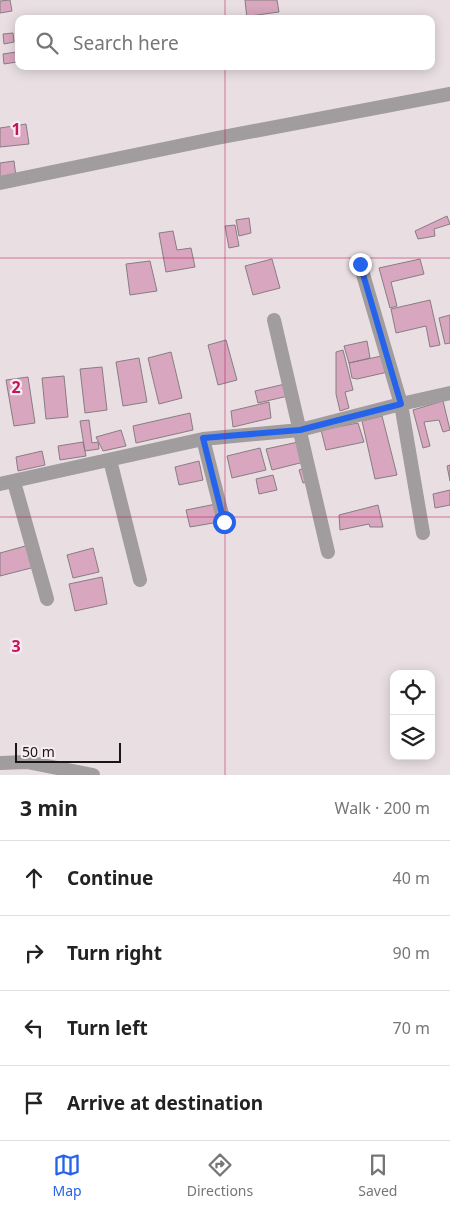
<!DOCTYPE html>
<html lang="en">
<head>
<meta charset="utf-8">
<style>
	body { margin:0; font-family:"Noto Sans",sans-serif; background:#f2f2f2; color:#222 }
	.controls { position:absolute; right:15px; bottom:15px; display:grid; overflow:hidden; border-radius:10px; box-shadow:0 2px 12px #0003 }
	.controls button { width:45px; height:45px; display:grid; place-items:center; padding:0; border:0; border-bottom:1px solid #e0e0e0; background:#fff; color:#222; font:25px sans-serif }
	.scale { position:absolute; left:15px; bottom:12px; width:106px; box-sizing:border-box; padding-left:5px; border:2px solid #191617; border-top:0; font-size:14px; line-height:18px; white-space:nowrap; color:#191617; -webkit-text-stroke:4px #f6ecf1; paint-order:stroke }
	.stop { position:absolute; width:15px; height:15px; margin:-11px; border:4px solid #2563eb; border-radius:50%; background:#fff }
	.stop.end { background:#2563eb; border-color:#fff; box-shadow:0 1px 5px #0008 }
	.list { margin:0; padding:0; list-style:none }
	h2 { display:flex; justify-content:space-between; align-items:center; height:65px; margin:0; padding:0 20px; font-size:21px }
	h2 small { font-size:16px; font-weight:400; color:#767676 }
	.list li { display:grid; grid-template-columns:32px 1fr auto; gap:15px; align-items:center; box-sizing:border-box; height:75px; padding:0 20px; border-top:1px solid #e0e0e0 }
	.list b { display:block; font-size:19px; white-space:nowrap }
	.list em { font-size:16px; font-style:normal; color:#767676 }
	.icon { flex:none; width:28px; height:28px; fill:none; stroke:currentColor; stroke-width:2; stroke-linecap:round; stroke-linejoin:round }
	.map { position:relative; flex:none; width:450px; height:775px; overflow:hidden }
	.search { position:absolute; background:#fff; box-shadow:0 2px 12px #0003; left:15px; right:15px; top:15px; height:55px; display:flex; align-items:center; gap:12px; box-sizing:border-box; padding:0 18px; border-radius:10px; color:#767676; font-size:19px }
	.sheet { height:365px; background:#fff }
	nav { display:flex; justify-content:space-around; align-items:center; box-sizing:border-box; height:70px; border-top:1px solid #e0e0e0; background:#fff; font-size:14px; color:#767676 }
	nav a { display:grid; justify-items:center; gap:2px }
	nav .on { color:#2563eb }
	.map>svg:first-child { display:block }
</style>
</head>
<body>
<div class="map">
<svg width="450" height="775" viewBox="0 0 450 775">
	<rect width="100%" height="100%" fill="#e9dfe3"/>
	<!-- building -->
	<path fill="#d8a6be" stroke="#877d82" d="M10,0L12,11L0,13V1Z
		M245,0H277L279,12L250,16L251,19H247Z
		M13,33L14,42L4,44L3,34Z
		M16,52L17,62L4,64L3,54Z
		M26,124L29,144L0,147V128Z
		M14,161L16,177L0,179V163Z
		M447,216L450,224L434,229L435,236L418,239L415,231Z
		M249,218L251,233L239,236L236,220Z
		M235,225L239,246L229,248L225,226Z
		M173,231L177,250L191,248L195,267L166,272L159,233Z
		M272,259L280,288L253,295L245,266Z
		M420,259L424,274L391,282L397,306L390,308L379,268Z
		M150,261L157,291L130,295L126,264Z
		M430,300L440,345L430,347L426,326L396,333L391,309Z
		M450,315V343L445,344L439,318Z
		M226,340L237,380L218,385L208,345Z
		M367,341L370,358L349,363L344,346Z
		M343,350L353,390L345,392L349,408L340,411L336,394V352Z
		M171,352L182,398L159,404L148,358Z
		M386,355L388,372L357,379L352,378L349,363Z
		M139,358L147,402L123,406L116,362Z
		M102,367L107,410L85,413L80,369Z
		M64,376L68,417L46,419L42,378Z
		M28,377L35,423L14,426L6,380Z
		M285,384L288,396L258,403L255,391Z
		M443,401L450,430L443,432L439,420L424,422L430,446L423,448L413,410Z
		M269,402L271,418L233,427L231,411Z
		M190,413L193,430L136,443L133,426Z
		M382,416L397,475L375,479L362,421Z
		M89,420L92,443L98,442L99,449L85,451L80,421Z
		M358,423L364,442L326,450L321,430Z
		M121,430L126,446L103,451L96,437Z
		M83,442L86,456L60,460L58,446Z
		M298,442L304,462L272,470L266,449Z
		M260,448L266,470L232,478L227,456Z
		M42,451L45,465L18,471L16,457Z
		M199,461L203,480L179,485L175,467Z
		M450,465V481L447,466Z
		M305,468L308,482L303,483L299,470Z
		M273,475L277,490L259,494L256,479Z
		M450,490V505L435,508L433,494Z
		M216,504L219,522L190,527L186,510Z
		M378,505L383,527H370L369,524L340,530L339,515Z
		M29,545L35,567L0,576V553Z
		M93,548L99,572L73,578L67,555Z
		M102,577L107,604L75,611L69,584Z"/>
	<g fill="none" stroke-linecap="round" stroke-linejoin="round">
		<!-- minor -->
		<path stroke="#a19c9e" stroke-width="14" d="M0,183L217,138L450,94
			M360,264L401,404L423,533
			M274,320L328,552
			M203,439L224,522
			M110,460L140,580
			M14,482L47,599
			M0,484L203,439L300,430L401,404L450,393
			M0,763L27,762L93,775"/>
	</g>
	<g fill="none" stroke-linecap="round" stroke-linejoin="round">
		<!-- route -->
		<path stroke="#2563eb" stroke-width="6" d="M224,522L203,438L300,430L401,404L360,264"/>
	</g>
	<!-- grid -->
	<path fill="none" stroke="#c2185b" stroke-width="1" stroke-opacity="0.55" d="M225,0V19M225,66V775M0,258H450M0,517H450"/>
	<g font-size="16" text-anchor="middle" font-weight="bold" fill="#c2185b" stroke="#f6ecf1" stroke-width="4.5" stroke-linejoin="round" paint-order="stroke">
		<text x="16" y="135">1</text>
		<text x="16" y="393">2</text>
		<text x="16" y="652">3</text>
	</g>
</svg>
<div class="controls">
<button><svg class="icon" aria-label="locate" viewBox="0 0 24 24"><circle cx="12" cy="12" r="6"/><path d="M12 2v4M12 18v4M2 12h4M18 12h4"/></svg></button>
<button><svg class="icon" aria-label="layers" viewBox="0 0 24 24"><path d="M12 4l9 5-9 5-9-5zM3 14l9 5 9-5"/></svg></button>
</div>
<div class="scale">50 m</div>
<div class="stop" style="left:224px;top:522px"></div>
<div class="stop end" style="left:360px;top:264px"></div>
<div class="search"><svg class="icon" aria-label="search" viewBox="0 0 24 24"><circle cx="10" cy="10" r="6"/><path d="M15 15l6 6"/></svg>Search here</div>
</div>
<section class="sheet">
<h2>3 min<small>Walk · 200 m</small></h2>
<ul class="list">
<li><svg class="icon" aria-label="ahead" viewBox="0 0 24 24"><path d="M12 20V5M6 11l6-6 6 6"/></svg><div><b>Continue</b></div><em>40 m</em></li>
<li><svg class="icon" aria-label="right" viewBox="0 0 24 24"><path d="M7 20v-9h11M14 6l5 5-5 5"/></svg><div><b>Turn right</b></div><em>90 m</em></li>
<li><svg class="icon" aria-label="left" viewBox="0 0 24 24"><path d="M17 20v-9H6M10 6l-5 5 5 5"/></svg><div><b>Turn left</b></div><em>70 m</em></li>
<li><svg class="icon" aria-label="arrive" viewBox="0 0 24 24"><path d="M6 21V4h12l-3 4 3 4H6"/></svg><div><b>Arrive at destination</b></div></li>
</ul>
</section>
<nav>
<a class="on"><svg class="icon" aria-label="map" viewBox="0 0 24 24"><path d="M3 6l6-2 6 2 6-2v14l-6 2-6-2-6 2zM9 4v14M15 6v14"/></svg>Map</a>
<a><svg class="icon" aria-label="directions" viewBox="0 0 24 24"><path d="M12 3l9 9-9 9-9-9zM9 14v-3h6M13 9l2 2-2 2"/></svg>Directions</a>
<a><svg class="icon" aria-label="saved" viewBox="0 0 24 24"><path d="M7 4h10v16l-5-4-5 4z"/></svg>Saved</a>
</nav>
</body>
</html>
